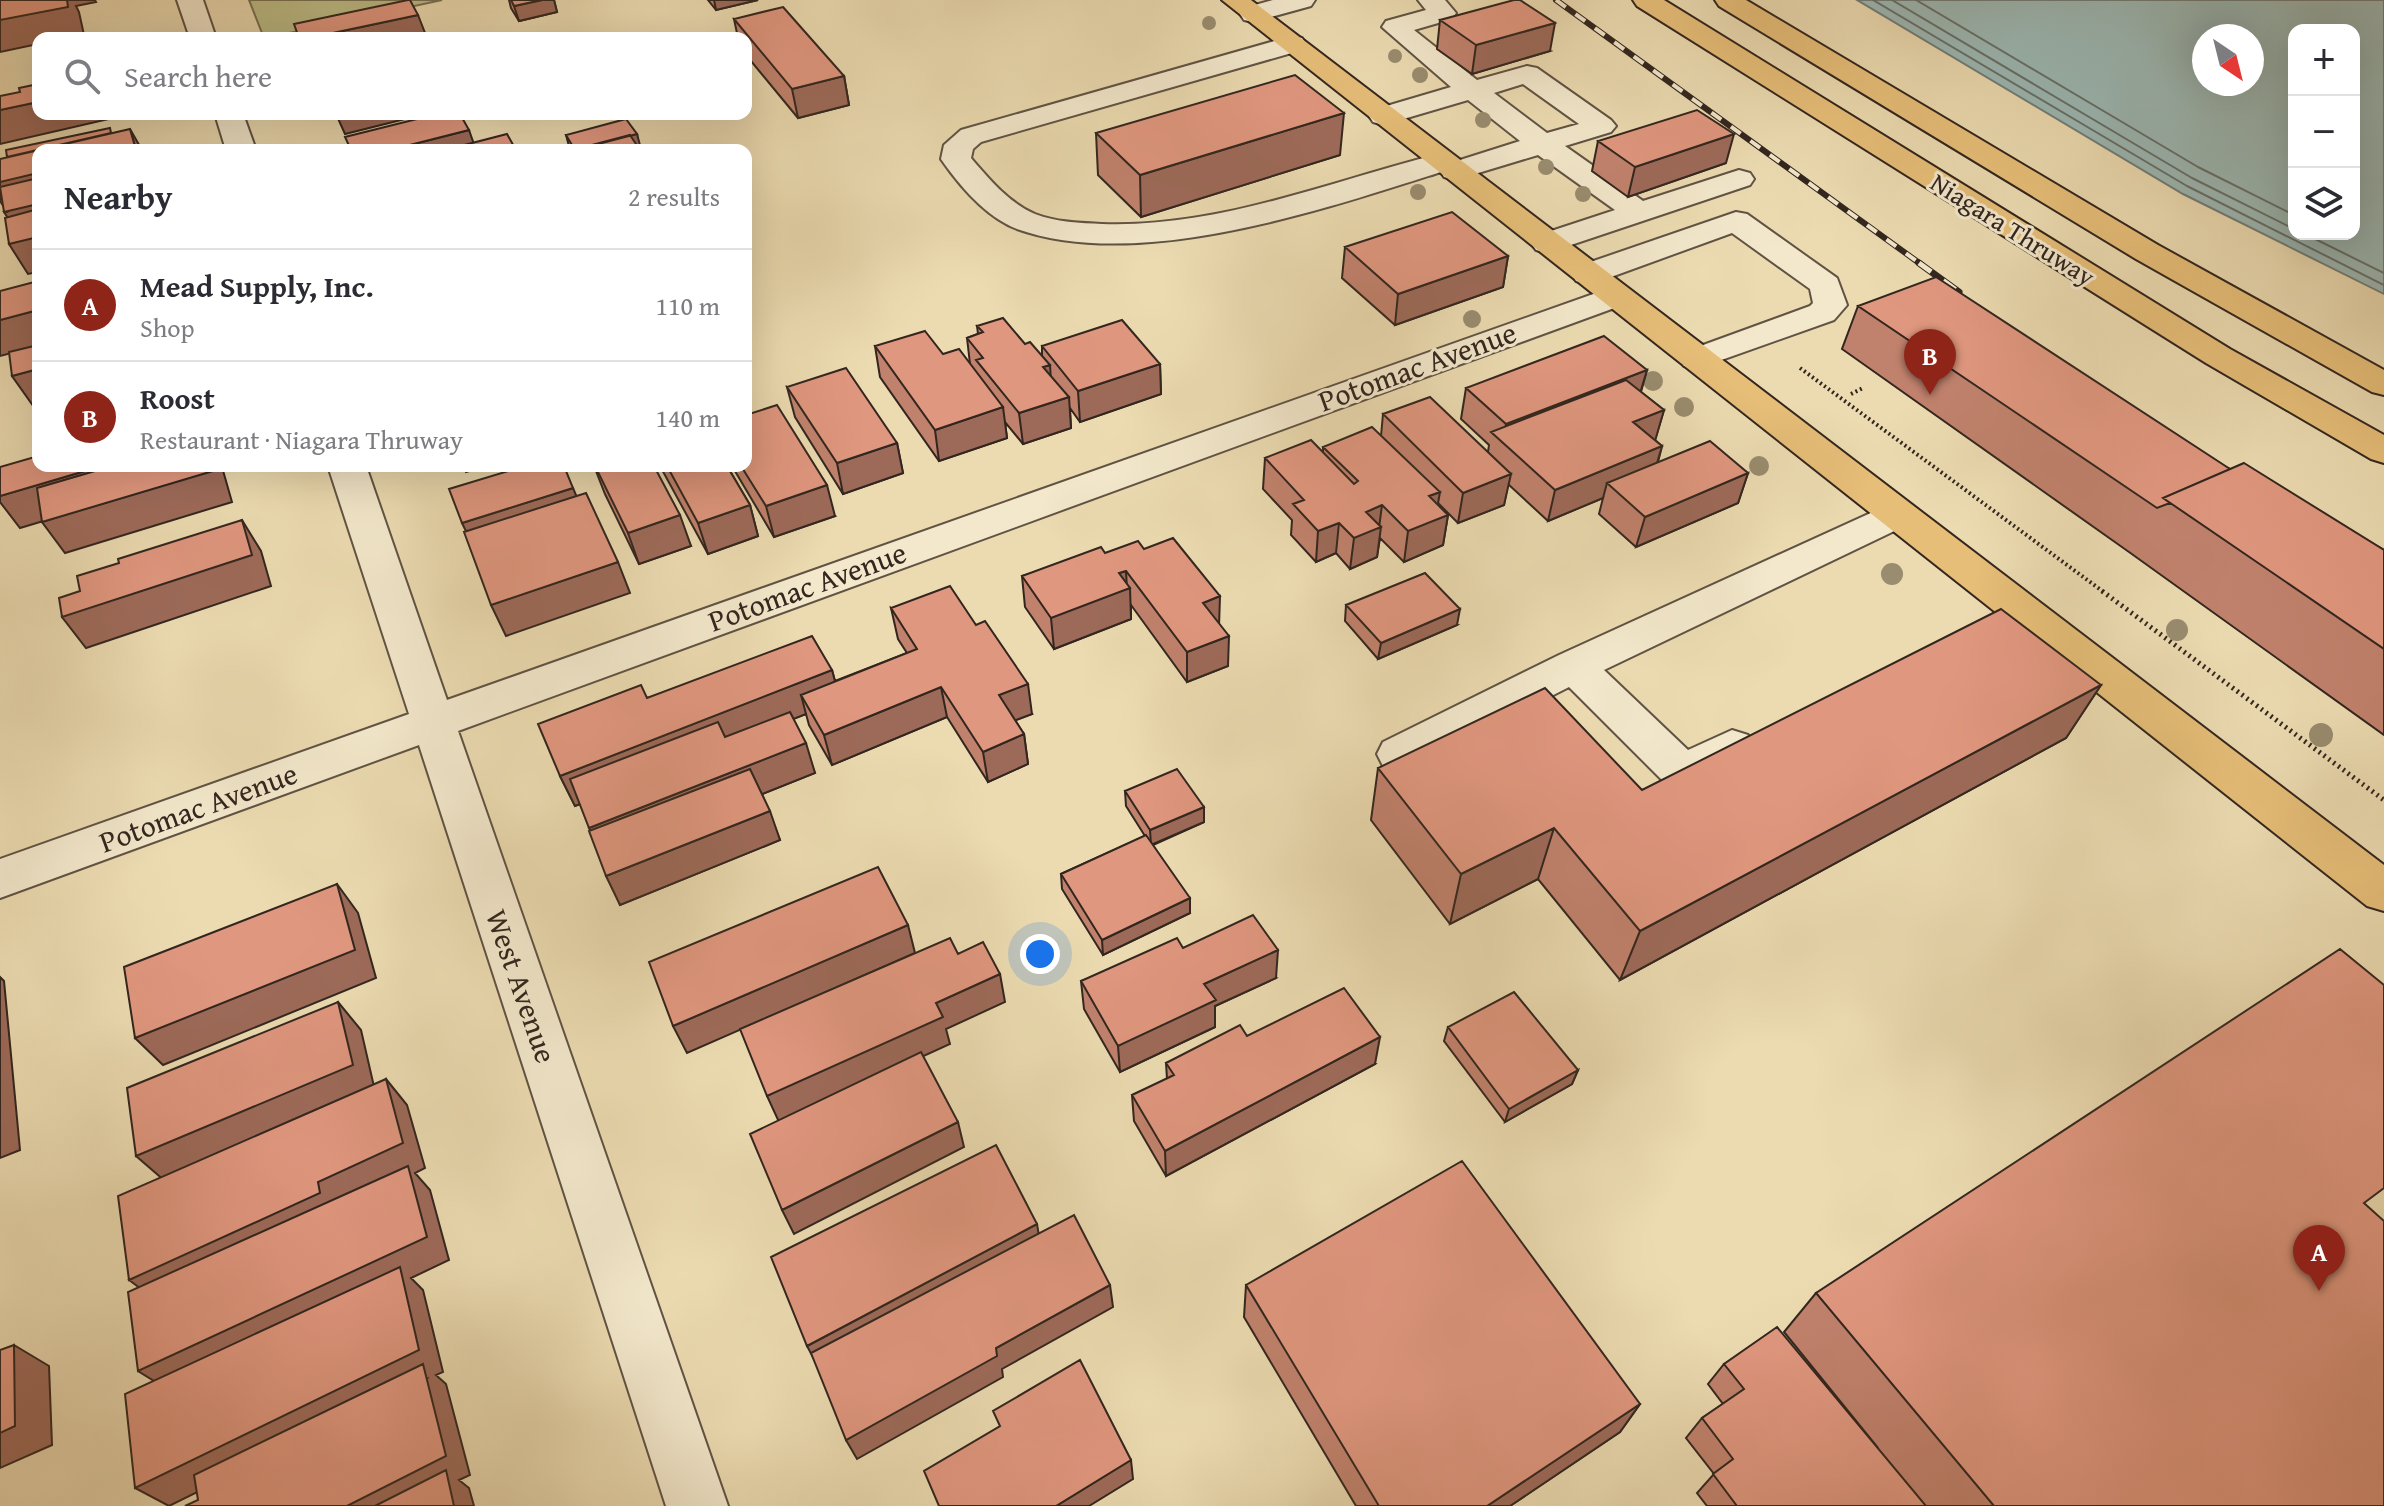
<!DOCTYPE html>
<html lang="en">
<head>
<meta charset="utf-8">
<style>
	body { margin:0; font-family:"Gentium Book Plus",serif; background:#f7f7f7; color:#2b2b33 }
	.controls { position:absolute; right:24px; top:24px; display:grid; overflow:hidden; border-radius:16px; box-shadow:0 8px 32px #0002 }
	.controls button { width:72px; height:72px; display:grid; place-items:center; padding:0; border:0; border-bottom:2px solid #e1e1e2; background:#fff; color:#2b2b33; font:40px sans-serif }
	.compass { position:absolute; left:2192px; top:24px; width:72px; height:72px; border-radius:50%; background:#fff; box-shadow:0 8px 32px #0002; rotate:145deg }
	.you { position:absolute; left:1040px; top:954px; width:28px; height:28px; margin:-20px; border:6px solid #fff; border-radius:50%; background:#1a73e8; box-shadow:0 0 0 12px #1a73e833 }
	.badge { display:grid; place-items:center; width:52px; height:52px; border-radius:50%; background:#8f2418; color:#fff; font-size:26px; font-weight:700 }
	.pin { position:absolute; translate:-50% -66px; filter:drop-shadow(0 2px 4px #0008) }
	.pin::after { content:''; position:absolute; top:42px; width:28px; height:24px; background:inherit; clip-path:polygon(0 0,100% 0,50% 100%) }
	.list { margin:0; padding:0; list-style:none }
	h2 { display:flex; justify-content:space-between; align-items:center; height:104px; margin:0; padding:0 32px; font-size:34px }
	h2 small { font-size:26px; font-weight:400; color:#7c7c81 }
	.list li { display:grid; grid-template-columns:52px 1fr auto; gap:24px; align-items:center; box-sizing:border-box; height:112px; padding:0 32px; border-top:2px solid #e1e1e2 }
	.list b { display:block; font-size:30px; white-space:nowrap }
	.list p { margin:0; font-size:26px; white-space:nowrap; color:#7c7c81 }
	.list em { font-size:26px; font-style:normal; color:#7c7c81 }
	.icon { flex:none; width:44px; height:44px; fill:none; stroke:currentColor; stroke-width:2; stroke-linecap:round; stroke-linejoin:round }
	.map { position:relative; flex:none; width:2384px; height:1506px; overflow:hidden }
	.search { position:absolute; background:#fff; box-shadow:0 8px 32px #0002; left:32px; top:32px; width:720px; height:88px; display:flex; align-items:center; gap:20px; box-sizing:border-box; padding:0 28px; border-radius:16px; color:#7c7c81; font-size:30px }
	.panel { position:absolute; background:#fff; box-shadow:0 8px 32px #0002; left:32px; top:144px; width:720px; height:328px; border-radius:16px }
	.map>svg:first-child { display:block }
</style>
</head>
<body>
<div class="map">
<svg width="2384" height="1506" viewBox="0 0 2384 1506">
	<rect width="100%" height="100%" fill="#ecdbb1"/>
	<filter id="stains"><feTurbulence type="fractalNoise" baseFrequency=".0025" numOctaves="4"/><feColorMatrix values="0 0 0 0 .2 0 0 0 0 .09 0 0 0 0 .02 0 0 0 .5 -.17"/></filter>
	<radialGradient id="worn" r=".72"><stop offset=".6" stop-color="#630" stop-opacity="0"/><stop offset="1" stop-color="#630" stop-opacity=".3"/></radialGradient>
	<!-- green -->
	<path fill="#bdbe88" stroke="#787254" stroke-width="2" d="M249,0H442L266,38H264Z"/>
	<!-- water -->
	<path fill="#9cb9b5" stroke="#727e79" stroke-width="2" fill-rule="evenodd" d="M1857,0H2384V294L2183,194ZM2294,30H2354V234H2294ZM2204,36H2252V84H2204Z"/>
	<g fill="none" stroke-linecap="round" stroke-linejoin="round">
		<!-- shore -->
		<path stroke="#67706a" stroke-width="2" d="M1873,0L2187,186L2384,285
			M1892,0L2192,178L2294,229
			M1916,0L2198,167L2294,215
			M2305,234L2384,273"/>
		<!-- minor casing -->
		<g stroke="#605344" stroke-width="4">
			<path id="minor" d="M177,0H203L216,38H190Z
				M1273,0H1315L1311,6L1253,22L1244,20L1240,14L1244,8Z
				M1418,0H1445L1456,13L1452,19L1414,30L1477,80L1527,66L1537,68L1611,120L1616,126L1611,132L1565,146L1643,201L1739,170L1750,173L1754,179L1750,185L1547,253L1536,250L1531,243L1536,236L1615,210L1538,155L1455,180L1444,177L1441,172C1322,210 1138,272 1017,229C986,217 959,185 941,159L944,145L961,130L1292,36L1302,38L1306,44L1302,50L981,142L973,149L971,158C989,179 1009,203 1035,214C1056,222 1080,223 1102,224C1220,228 1330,181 1443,153L1454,156L1457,161L1520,141L1468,100L1383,125L1373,122L1369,116L1373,110L1451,87L1382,27L1386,21L1426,10ZM1523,84L1579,124L1547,133L1494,93Z
				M215,114H243L256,150H226Z
				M1736,212L1747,214L1837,278L1847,305L1834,320L1696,369L1684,366L1679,359L1684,352L1810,306L1813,303L1810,289L1732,233L1600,281L1588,284L1576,281L1572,274L1576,267Z
				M1616,286L1628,289L1633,296L1628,303L458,731L728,1506H666L419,745L0,898V859L409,714L328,466H366L447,700Z
				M1897,501L1911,505L1916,514L1911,523L1604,670L1688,750L1732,730L1748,735L1754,747L1748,759L1699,785L1683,790L1667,785L1569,687L1415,766L1399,771L1383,766L1377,754L1383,742L1559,655Z"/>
		</g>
		<!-- major casing -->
		<g stroke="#32261f" stroke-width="4">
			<path id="major" d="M1222,0H1251L2384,865V911L2367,906Z"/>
		</g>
		<!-- highway casing -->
		<g stroke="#32261f" stroke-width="4">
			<path id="highway" d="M1633,0H1664L2230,349L2384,435V463L2371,459L2206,363L1637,6Z
				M1715,0H1746L2158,245L2384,370V395L2372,392L2136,259L1719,6Z"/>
		</g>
		<!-- path-far1 -->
		<path stroke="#32261f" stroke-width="4" stroke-dasharray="2 3" stroke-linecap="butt" d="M1800,368L2105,593
			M1851,394L1863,388"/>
		<!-- path -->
		<path stroke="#32261f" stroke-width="5" stroke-dasharray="2 4" stroke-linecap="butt" d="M2102,591L2384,800"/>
		<!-- minor -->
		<use href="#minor" fill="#f3e8cc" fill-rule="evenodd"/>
		<!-- major -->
		<use href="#major" fill="#e6be78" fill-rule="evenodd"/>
		<!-- highway -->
		<use href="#highway" fill="#e6be78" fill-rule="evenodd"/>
		<!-- rail-far1 casing -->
		<g stroke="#32261f" stroke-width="6">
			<path id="rail-far1" d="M1556,0L1922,265"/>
		</g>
		<!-- rail casing -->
		<g stroke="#32261f" stroke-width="7">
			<path id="rail" d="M1919,263L1959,292"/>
		</g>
		<!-- rail-far1 -->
		<use href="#rail-far1" stroke="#f3e8cc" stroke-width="4" stroke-dasharray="12" stroke-linecap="butt"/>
		<!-- rail -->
		<use href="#rail" stroke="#f3e8cc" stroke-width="5" stroke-dasharray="15" stroke-linecap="butt"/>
	</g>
	<!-- trees -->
	<g fill="#998c6f">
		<circle cx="1209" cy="23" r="7"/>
		<circle cx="1395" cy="56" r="7"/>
		<circle cx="1420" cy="75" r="8"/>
		<circle cx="1483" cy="120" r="8"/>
		<circle cx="1546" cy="167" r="8"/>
		<circle cx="1418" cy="192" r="8"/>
		<circle cx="1583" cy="194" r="8"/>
		<circle cx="1472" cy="319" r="9"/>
		<circle cx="1653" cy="381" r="10"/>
		<circle cx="1684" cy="407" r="10"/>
		<circle cx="1759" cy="466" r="10"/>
		<circle cx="1892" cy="574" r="11"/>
		<circle cx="2177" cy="630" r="11"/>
		<circle cx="2321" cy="735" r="12"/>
	</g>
	<!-- wall -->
	<path fill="#c1826d" stroke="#32261f" stroke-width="2" d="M509,0H554L557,12L519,21L511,8Z
		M708,0H758L716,10Z
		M734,19L844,76L849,105L798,118L746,55V38H738Z
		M1440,20L1550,51L1472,74L1437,49Z
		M1096,133L1340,155L1141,217L1098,175Z
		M637,134L640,150H570L566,135Z
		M1598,141L1726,163L1628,197L1592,171Z
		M1345,247L1508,256L1503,287L1395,325L1342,278Z
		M1858,306L2230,469L2384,550V735L2129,552L1842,349Z
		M977,326L1025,344L1042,356V346L1160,364L1161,394L1080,422L1070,408L1071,428L1023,444L1005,422L1007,438L939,461L880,377L875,346L970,364L967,338L978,334Z
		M1647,370L1641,392L1664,410L1655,440L1662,446L1658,462L1748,473L1738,503L1636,547L1599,514L1603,498L1548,521L1508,484L1504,505L1458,523L1438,503L1437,505L1448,515L1443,545L1404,562L1380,538L1377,557L1350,569L1336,553L1316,562L1291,535L1292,520L1263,489L1265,458L1323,453V447L1381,436L1383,414L1488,452L1489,445L1461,419L1466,388Z
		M787,387L897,443L903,473L843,494L795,417Z
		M594,466L635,470L691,546L639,564L605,494Z
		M660,466H727L750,505L758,536L708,554Z
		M732,466H746L835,516L774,537Z
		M1144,549L1219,624L1228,666L1187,682L1131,605V619L1054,649L1025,607L1022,576L1105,553Z
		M1346,605L1457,625L1378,659L1345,621Z
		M891,608L1032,714L1015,720L1024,734L1028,764L988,782L947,717L832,765L809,725L806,714L793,719L815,773L762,794L780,840L620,905L580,804L575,806L560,776L647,698L832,670L835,681L907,653L898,639Z
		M2101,685L2066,738L1620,980L1538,879L1450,924L1371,820L1378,768L1642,790Z
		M1125,791L1204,807V822L1153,845L1190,913L1103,955L1062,889L1061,874L1145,836L1126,806Z
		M1183,948L1276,978L1215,1006V1027L1120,1072L1084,1009L1081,981Z
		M1448,1027L1578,1070L1572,1084L1505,1122L1444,1041Z
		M1247,1036L1375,1064L1166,1176L1134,1121L1132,1095L1167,1079L1166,1063Z
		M2364,1203L2384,1506H1707L1697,1493L1714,1474L1686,1438L1702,1418L1723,1404L1708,1384L1724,1364L1878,1448L1784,1332L1816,1293Z
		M1246,1285L1640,1404L1620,1432L1510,1506H1356L1244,1317Z"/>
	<!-- shaded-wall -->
	<path fill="#9d6a59" stroke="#32261f" stroke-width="2" d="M0,0H95L96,2L76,6L79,12L84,35L69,38H38V44L0,52Z
		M542,0H554L557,12L519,21L514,6Z
		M714,0H758L716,10Z
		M418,15L427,38H309Z
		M1555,23L1550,51L1472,74L1476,45Z
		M844,76L849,105L798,118L792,89Z
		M38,102V114H112L113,118L0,144V110Z
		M1344,113L1340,155L1141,217L1140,175Z
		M336,114H425L345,134Z
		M130,129L142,150H136Z
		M469,130L476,150H390Z
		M637,134L641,149L637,150H576Z
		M1734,134L1726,163L1628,197L1635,167Z
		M38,164V272L28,274L9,244L22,240L4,212H7L0,201V182Z
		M1508,256L1503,287L1395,325L1398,294Z
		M38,310V346L0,356V320Z
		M1160,364L1161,394L1080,422L1078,391Z
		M1050,365L1052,396L1043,367Z
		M38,369V406L34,407L12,376Z
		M1647,370L1638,400L1503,442L1506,424Z
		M1069,397L1071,428L1023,444L1019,413Z
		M1003,407L1007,438L939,461L935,430Z
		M1664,410L1655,441L1633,422Z
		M897,443L903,473L843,494L837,463Z
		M1662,446L1653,477L1607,483L1603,498L1548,521L1555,490Z
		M102,466H227L222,467L232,502L65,553L42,522L213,470L20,528L0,502V496Z
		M463,466H486L466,472Z
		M1748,473L1738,503L1636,547L1645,517Z
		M1511,474L1504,505L1458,523L1463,493Z
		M827,485L835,516L774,537L766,506Z
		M573,488L586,519L477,554L462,523Z
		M1440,492L1435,520L1448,515L1443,545L1404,562L1408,531L1429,496Z
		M750,505L758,536L708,554L698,523Z
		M1382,505L1379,528L1381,527L1377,557L1350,569L1354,538L1366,512Z
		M680,515L691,546L639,564L628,533Z
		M242,520L261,551L271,586L86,648L62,617Z
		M1339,523L1336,553L1316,562L1318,531Z
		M618,562L630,593L506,636L491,605Z
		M1126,571L1127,589L1130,588L1131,619L1054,649L1051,618L1119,573Z
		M1220,596L1219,627L1203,603Z
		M1460,609L1457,625L1378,659L1381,643Z
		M1229,636L1228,666L1187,682V652Z
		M832,670L840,700L801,695L806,714L575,806L560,776Z
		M1028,684L1032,714L1003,725L999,695Z
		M2101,685L2066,738L1620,980L1640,931Z
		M941,687L947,717L832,765L824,735Z
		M1024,734L1028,764L988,782L983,752Z
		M806,743L815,773L604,857L589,828Z
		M1204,807V822L1151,845L1150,830Z
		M770,811L780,840L620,905L606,876Z
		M1554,828L1538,879L1450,924L1461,874Z
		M337,884L358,913L376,978L163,1065L135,1038Z
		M1190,898V913L1103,955L1102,940Z
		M908,925L915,953L687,1053L673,1026Z
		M1278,950L1276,978L1215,1006V1027L1120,1072L1118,1046L1204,984Z
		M1000,974L1005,1002L946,1029L950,1044L779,1122L767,1096L936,1003Z
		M0,977L4,981L20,1150L0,1158Z
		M338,1002L361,1030L375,1091L165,1181L136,1156Z
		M1380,1037L1375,1064L1166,1176L1165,1151Z
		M1578,1070L1572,1084L1505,1122L1509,1109Z
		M386,1079L407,1105L425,1168L415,1173L430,1190L449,1260L411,1278L423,1290L443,1372L436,1375L446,1384L470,1475L459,1480L469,1488L474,1506H347L427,1379L169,1506L135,1488L170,1391L138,1371L160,1303L129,1280L318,1182Z
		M958,1122L964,1147L794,1234L782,1210Z
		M1037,1224L1041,1248L818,1367L807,1346Z
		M1110,1285L1113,1307L1002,1369L1003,1377L857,1459L846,1440L996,1348Z
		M14,1345L49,1366L52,1445L0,1468V1433Z
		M1640,1404L1620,1432L1510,1506H1487Z
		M1131,1460L1133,1479L1089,1506H1056Z"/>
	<!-- building -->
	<path fill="#e0977f" stroke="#32261f" stroke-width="2" d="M0,0H67L68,7L0,20Z
		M408,0H410L418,15L309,38H299L294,24Z
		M511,0H542L514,6Z
		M1514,0H1520L1555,23L1476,45L1440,20Z
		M783,7L844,76L792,89L734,19Z
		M1295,75L1344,113L1140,175L1096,133Z
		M38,84V102L0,110V96L20,92L19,88Z
		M1697,110L1734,134L1635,167L1598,141Z
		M437,114H460L469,130L390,150H351L345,137Z
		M626,119L637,134L575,150L566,135Z
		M110,128L111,133L7,157L6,150Z
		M130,129L136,150H38V173L0,182V159Z
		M507,134L516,150H445Z
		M630,135L640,150H573Z
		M38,178V204L4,212L0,187Z
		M38,209V237L9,244L5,218Z
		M1452,212L1508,256L1398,294L1345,247Z
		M1936,277L2230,469L2163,498L2170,503L2157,508L1858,306Z
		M38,281V310L0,320V291Z
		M1003,318L1025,344L1030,342L1050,365L1043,367L1069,397L1019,413L976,360L983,358L967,338L983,332L977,326Z
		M1122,320L1160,364L1078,391L1042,346Z
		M925,331L943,354L959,349L1003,407L935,430L875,346Z
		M1604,336L1647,370L1506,424L1466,388Z
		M38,345V369L12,376L9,352Z
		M846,368L897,443L837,463L787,387Z
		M1626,380L1664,410L1633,422L1662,446L1555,490L1491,432Z
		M1430,397L1511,474L1463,493L1383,414Z
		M777,405L827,485L766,506L741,466H746V415Z
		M1372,427L1440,492L1429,496L1448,515L1408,531L1382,505L1366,512L1381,527L1354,538L1339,523L1318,531L1293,504L1304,500L1265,458L1311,440L1354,484L1358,481L1323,447Z
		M1710,441L1748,473L1645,517L1607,483Z
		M38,456V466H102L0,496V467Z
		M2244,463L2384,550V649L2163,498Z
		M112,466H212L213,471L42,522L37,488Z
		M525,466H564L573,488L462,523L449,489Z
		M595,466H633L635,470L646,466H654L680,515L628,533Z
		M667,466H727L750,505L698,523Z
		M586,493L618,562L491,605L464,532Z
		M242,520L252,555L62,617L59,598L80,591L77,576L119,563L118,559Z
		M1173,538L1220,596L1203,603L1229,636L1187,652L1126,571L1119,573L1130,588L1051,618L1022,576L1101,547L1105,553L1138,541L1144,549Z
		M1425,573L1460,609L1381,643L1346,605Z
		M950,586L976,625L985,621L1028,684L999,695L1024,734L983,752L941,687L824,735L801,695L917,649L891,608Z
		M2001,609L2101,685L1640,931L1554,828L1461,874L1378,768L1545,688L1642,790Z
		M812,636L832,670L560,776L538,724L641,685L647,698Z
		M790,712L806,743L589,828L570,779L718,722L725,737Z
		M750,769L770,811L606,876L589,831Z
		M1177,769L1204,807L1150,830L1125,791Z
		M1146,835L1190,898L1102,940L1061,874Z
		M878,867L908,925L673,1026L649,962Z
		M337,884L355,950L135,1038L124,967Z
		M1253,915L1278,950L1204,984L1216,1000L1118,1046L1081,981L1177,938L1183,948Z
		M950,938L958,954L983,942L1000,974L936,1003L943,1017L767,1096L740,1029Z
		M2340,949L2384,985V1188L2364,1203L2384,1221V1506H1994L1816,1293Z
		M1344,988L1380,1037L1165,1151L1132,1095L1174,1075L1166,1063L1240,1025L1247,1036Z
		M1514,992L1578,1070L1509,1109L1448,1027Z
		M338,1002L353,1065L136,1156L127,1088Z
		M921,1052L958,1122L782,1210L750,1134Z
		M386,1079L403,1143L318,1182L320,1193L129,1280L118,1196Z
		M996,1145L1037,1224L807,1346L771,1257Z
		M1462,1161L1640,1404L1487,1506H1379L1246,1285Z
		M408,1166L427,1237L138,1371L128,1292Z
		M1074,1215L1110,1285L996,1348L997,1356L846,1440L811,1353Z
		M400,1267L419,1350L135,1488L125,1394Z
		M1777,1327L1926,1506H1737L1713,1474L1733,1459L1702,1418L1744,1389L1724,1364Z
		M14,1345L15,1426L0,1433V1350Z
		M1080,1360L1131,1460L1056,1506H939L924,1471L1000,1426L993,1411Z
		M423,1364L446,1456L347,1506H185L198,1500L194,1475Z
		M446,1470L454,1506H375Z"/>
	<g text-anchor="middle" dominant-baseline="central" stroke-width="6" stroke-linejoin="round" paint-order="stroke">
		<!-- far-street labels -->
		<g font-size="26" fill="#32261f" stroke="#f3e8cc">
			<text transform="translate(2013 229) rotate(32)">Niagara Thruway</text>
		</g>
		<!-- street labels -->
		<g font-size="30" fill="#32261f" stroke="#f3e8cc">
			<text transform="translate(1417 366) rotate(-20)">Potomac Avenue</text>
			<text transform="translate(807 586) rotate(-20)">Potomac Avenue</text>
			<text transform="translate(198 807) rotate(-20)">Potomac Avenue</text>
			<text transform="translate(522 986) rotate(71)">West Avenue</text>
		</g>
	</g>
	<rect width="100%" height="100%" filter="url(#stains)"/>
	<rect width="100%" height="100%" fill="url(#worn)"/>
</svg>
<div class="controls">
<button>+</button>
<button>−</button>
<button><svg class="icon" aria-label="layers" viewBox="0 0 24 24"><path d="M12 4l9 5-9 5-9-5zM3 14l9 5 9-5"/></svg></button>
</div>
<svg class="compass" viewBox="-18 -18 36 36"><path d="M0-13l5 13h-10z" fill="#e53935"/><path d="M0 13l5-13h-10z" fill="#7c7c81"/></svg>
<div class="you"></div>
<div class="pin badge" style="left:2319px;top:1291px">A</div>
<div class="pin badge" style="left:1930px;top:395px">B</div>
<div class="search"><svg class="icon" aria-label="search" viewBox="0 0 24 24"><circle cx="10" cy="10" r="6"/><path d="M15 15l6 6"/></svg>Search here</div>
<section class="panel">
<h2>Nearby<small>2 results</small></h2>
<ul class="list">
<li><span class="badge">A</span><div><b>Mead Supply, Inc.</b><p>Shop</p></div><em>110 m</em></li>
<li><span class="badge">B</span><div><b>Roost</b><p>Restaurant · Niagara Thruway</p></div><em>140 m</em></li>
</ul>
</section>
</div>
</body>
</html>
